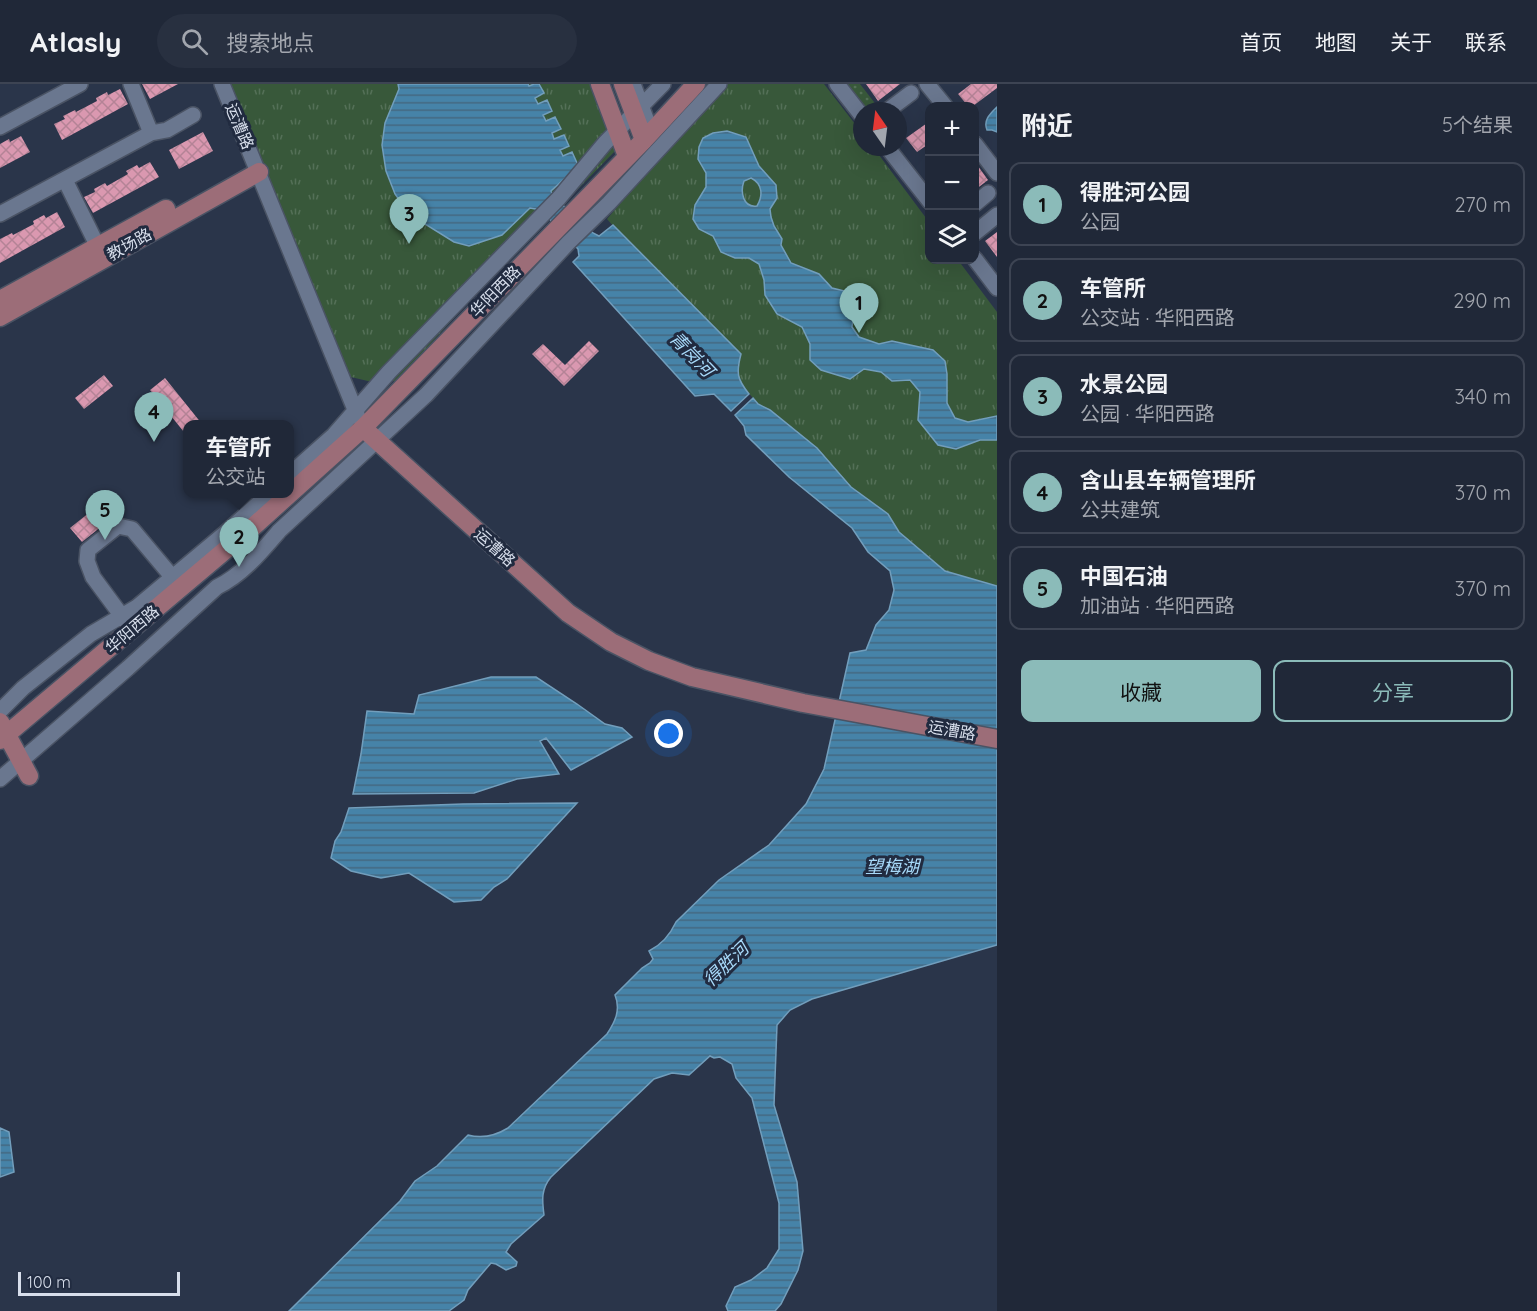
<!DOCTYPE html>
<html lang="zh">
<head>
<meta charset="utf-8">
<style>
	body { margin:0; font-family:Quicksand,"Noto Sans SC",sans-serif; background:#283040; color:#f1f3f6 }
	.controls { position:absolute; right:18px; top:18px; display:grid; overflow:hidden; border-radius:12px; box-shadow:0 6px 24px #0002 }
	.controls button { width:54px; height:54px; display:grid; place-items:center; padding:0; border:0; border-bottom:2px solid #3d4453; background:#202838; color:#f1f3f6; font:30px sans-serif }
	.compass { position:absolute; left:853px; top:18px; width:54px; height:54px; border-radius:50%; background:#202838; box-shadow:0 6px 24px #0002; rotate:346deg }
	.scale { position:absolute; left:18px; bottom:15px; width:162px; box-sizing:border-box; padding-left:6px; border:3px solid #d7deeb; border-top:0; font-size:16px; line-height:21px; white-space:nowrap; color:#d7deeb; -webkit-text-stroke:4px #212b40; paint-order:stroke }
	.you { position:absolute; left:669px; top:650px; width:21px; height:21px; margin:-15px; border:4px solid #fff; border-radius:50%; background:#1a73e8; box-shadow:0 0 0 9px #1a73e833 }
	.badge { display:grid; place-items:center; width:39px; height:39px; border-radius:50%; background:#8bbbb9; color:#111; font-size:20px; font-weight:700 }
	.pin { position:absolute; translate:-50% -50px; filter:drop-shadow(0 2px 3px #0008) }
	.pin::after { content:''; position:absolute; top:32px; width:21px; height:18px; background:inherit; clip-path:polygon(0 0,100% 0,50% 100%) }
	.popup { position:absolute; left:183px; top:336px; width:111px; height:78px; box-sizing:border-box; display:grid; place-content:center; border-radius:12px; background:#202838; filter:drop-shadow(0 2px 4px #0005); font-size:20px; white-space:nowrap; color:#a2a6ae }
	.popup b { font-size:22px; color:#f1f3f6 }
	.popup::after { content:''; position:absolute; left:50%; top:100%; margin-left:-12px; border:12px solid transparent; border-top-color:#202838 }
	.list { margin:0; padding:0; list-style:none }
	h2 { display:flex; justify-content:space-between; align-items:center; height:78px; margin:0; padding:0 24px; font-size:26px }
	h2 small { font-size:20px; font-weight:400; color:#a2a6ae }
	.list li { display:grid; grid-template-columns:39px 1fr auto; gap:18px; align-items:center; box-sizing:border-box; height:84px; margin:0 12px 12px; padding:0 12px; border:2px solid #3d4453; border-radius:12px }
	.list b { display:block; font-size:22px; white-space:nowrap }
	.list p { margin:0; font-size:20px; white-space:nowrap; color:#a2a6ae }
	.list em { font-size:20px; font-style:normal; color:#a2a6ae }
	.actions { display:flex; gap:12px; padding:18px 24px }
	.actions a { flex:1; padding:14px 0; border:2px solid #8bbbb9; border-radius:12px; text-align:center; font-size:21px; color:#8bbbb9 }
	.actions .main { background:#8bbbb9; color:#111 }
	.icon { flex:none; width:33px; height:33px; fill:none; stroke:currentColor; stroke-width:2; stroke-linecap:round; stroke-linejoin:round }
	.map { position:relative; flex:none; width:997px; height:1227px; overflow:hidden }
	header { display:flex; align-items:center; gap:36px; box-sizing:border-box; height:84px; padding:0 30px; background:#202838; border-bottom:2px solid #3d4453 }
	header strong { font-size:28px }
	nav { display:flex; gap:33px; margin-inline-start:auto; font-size:21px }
	.search { width:420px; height:54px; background:#283040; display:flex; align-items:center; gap:15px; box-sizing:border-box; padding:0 21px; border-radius:33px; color:#a2a6ae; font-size:22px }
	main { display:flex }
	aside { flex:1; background:#202838 }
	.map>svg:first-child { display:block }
</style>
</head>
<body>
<header>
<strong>Atlasly</strong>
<div class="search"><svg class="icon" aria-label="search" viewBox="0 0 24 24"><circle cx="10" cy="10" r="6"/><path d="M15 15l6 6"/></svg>搜索地点</div>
<nav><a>首页</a><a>地图</a><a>关于</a><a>联系</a></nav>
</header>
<main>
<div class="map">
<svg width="997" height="1227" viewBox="0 0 997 1227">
	<defs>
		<pattern id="grass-dots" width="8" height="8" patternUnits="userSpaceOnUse" patternTransform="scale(1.5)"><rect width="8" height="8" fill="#38583a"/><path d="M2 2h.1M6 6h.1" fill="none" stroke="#547057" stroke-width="1.8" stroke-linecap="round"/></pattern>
		<pattern id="park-tufts" width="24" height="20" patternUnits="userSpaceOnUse" patternTransform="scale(1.5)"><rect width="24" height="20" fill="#38583a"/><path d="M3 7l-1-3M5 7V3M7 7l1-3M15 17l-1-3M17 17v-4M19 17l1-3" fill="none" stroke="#547057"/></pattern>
		<pattern id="water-rules" width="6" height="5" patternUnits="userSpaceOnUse" patternTransform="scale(1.5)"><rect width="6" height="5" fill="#4683a8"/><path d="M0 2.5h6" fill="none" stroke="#446981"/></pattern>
		<pattern id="building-cross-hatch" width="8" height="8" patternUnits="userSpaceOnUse" patternTransform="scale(1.5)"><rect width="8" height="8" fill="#da98b0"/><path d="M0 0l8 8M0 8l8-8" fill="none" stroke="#b48396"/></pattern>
	</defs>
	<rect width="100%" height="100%" fill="#2a354a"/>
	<!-- grass -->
	<path fill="url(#grass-dots)" d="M843,0H860L881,27H863Z"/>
	<!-- park -->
	<path fill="url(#park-tufts)" d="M228,0H594L612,49L615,67L549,135L498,185L397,297L372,298L351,293Z
		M721,0H824L862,49V63H873L929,138L930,176H958L997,228V502L945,487L899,448L888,430L851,403L817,364L770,326L758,320L741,300L738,293V282L607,135Z"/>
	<!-- water -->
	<path fill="url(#water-rules)" stroke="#729ebc" stroke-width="1.5" fill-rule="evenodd" d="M398,0H528L529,2L534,0H539L544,9L535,14L538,20L547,16L552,27L543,31L546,37L555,33L561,45L552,49L554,55L564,51L569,62L560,66L563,72L572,68L577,79L572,88L551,107L553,112L593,149L599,152L613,141L741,270C736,289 737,295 749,310L731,327L714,310L695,312L573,178L579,172L578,165L541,126L530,124L502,151L469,162L454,158L420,137L407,127L395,110L386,87L382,61L385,39L399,5Z
		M997,23V48L992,46H987C983,36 990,30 997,23Z
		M727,47L746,53L759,82L776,101L777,114L770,125L771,133L774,142L782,155L781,161L791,179L819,190L832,204L853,209L854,228L852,243L859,253L879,260L892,257L933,266L945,277L947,290V319L955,334L968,338L997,332V356H980L956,365L938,361L918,336L920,308L910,296L892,297L881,288L864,285L850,295L821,286L810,276V260L802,243L777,230L765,211L764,196L759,180L749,174H735L721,168L713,152L699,145L693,135L695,121L706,103V89L698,75L699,63L703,54L713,49ZM751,94C763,100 763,112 757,122C743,124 740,108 744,97Z
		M753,314L758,320L770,326L817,364L851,403L888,430L899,448L945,487L997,502V861L812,915L790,926L777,941L774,1021L797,1098L803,1167L798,1186L781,1220L775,1227H728L726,1222L735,1203L751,1196L767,1184L779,1165V1119L752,1014L736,994L732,980L720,973L714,974L710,972L689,991L672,989L654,995L551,1093C541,1105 542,1116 544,1131L511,1160L506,1168L517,1178L516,1182L506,1186L496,1180L491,1179L468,1206L464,1216L449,1227H289L400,1117L415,1097L437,1082L468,1051C483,1055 495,1052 508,1044L607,950C615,938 621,926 615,911L642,884L650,879L653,875L649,867C661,861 670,851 676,838L719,796L769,761L806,720L824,685L850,569L866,566L876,541L889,526L894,506L890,487L868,468L852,444L789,393L746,351L744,342L735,331Z
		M491,593H536L577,620L605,640L622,644L632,653L571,686L546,654L540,657L559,690L517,695L474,709L353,710L361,670L367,627L414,630L419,611Z
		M577,719L507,795L494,803L481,816L454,818L409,789L381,794L351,787L331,774L335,757L341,748L349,724L463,720Z
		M0,1044L9,1048L14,1088L0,1093Z"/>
	<!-- building -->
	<path fill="url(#building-cross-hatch)" d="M142,0H178L150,15Z
		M866,0H900L878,17Z
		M971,0H997V4L973,22H968L958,10Z
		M120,5L128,20L62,56L54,40L65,35L63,32L75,26L76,28L97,17L96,14L107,8L108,11Z
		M930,37V59L917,68L906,54Z
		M203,48L213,67L179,85L169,66Z
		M21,52L30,68L0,84V60L9,55L10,58Z
		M150,78L159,93L93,129L84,113L95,108L94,105L105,99L107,102L128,90L126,87L137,81L139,84Z
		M975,78L988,96L975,106Z
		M57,128L65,143L0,179V155L12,149L13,151L34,140L33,137L44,131L46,134Z
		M997,148V173L985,157Z
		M589,257L599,267L564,302L532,270L543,260L565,281Z
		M104,291L113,302L84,325L75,314Z
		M165,294L202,340H188V353L150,306Z
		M100,420L112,434L82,458L70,444Z"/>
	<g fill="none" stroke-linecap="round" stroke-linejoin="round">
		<!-- minor casing -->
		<g stroke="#4a5364" stroke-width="18">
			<path id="minor" d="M222,0L358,333
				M633,0L651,48
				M837,0L862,32
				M927,0L945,22
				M887,27L911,9
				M0,43L80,0
				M151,49L167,46L193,31
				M975,60L997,89
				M887,63L930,118
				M65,96L102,171
				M975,120L988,109
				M0,130L151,49L131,0
				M975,149L997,131
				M975,175L997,204
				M290,390L334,351L389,288L559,114L605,59L663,0
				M127,539L93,493L87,477L88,466L118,442L132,445L179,501
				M0,627L23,604L91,550L137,523L223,451L269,410
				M0,695L128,584L217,503C242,491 261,468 279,447L426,311L568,159L609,119L719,0"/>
		</g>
		<!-- major casing -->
		<g stroke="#4a5364" stroke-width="21">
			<path id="major" d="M600,0L627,72
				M623,0L644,56
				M0,216L166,125
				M0,233L259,88
				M363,344L568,529L611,558L649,577L692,593L803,619L997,655
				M0,638L29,692
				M0,656L254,442L363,344L644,56L696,0"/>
		</g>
		<!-- minor -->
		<use href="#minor" stroke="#6a778f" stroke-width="15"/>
		<!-- major -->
		<use href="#major" stroke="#9c6d78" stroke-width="18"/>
	</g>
	<g text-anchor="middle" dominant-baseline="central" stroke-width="6" stroke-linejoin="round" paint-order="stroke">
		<!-- street labels -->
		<g font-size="16" fill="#d7deeb" stroke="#212b40">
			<text transform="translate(240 42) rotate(67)">运漕路</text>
			<text transform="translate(129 160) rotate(-29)">教场路</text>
			<text transform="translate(495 207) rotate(-46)">华阳西路</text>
			<text transform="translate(495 463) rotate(42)">运漕路</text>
			<text transform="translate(132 545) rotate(-40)">华阳西路</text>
			<text transform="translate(952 646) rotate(10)">运漕路</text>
		</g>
		<!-- water labels -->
		<g font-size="18" font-style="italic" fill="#a7d9f9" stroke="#212b40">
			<text transform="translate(692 270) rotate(46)">青岗河</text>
			<text x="892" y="782">望梅湖</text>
			<text transform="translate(726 880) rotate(-44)">得胜河</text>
		</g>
	</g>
</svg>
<div class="controls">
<button>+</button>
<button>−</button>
<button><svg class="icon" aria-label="layers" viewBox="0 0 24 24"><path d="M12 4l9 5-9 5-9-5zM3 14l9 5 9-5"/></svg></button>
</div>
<svg class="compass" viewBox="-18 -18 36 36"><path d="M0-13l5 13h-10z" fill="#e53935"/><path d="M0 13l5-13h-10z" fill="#a2a6ae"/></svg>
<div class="scale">100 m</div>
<div class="you"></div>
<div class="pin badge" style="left:859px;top:249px">1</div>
<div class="pin badge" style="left:239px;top:483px">2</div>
<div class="popup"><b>车管所</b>公交站</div>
<div class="pin badge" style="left:409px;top:160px">3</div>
<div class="pin badge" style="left:154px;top:358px">4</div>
<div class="pin badge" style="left:105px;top:456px">5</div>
</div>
<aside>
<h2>附近<small>5个结果</small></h2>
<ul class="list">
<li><span class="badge">1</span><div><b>得胜河公园</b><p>公园</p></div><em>270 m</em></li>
<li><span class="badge">2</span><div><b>车管所</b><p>公交站 · 华阳西路</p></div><em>290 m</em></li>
<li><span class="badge">3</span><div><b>水景公园</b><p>公园 · 华阳西路</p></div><em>340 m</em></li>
<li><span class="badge">4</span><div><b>含山县车辆管理所</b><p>公共建筑</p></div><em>370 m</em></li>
<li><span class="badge">5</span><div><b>中国石油</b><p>加油站 · 华阳西路</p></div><em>370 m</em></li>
</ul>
<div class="actions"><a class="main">收藏</a><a>分享</a></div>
</aside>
</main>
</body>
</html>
